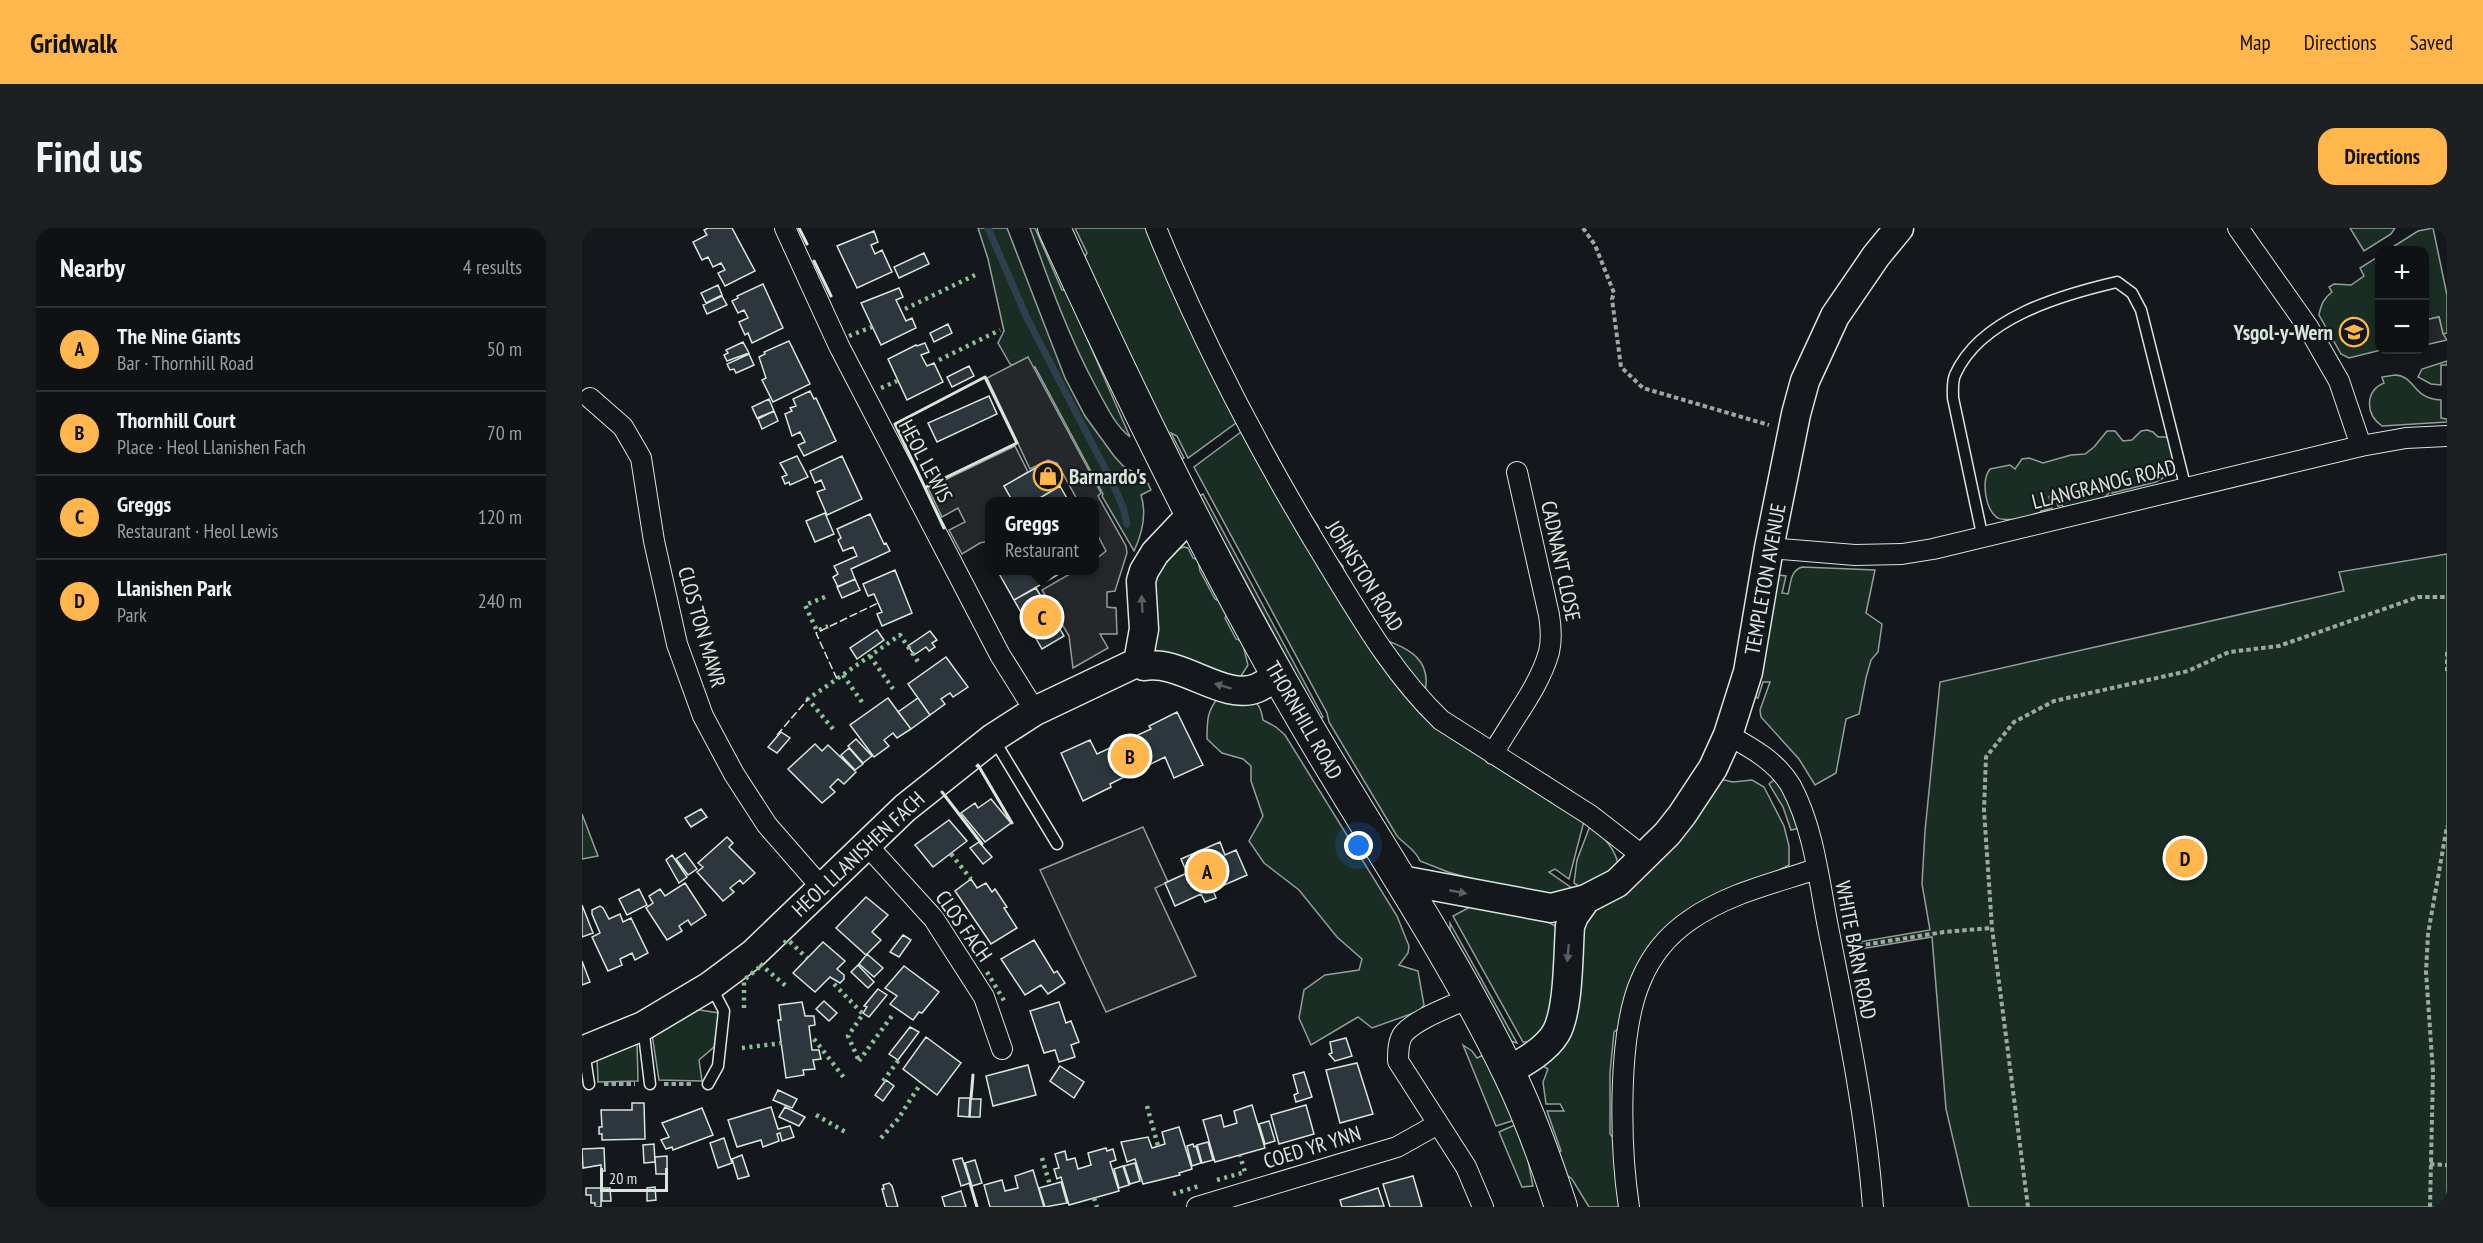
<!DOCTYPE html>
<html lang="en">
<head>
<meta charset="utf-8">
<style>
	body { margin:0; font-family:"PT Sans Narrow",sans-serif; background:#1d2022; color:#f1f3f6 }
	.controls { position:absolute; right:18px; top:18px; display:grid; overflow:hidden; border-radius:12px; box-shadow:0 3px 9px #0003 }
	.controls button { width:54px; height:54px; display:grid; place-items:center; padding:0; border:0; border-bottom:2px solid #2f3234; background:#0f1215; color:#f1f3f6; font:30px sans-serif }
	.scale { position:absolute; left:18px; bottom:15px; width:68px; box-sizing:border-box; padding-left:6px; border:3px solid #d8e6dc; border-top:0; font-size:16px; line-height:21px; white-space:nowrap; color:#d8e6dc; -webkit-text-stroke:4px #14181c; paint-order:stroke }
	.you { position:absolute; left:777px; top:618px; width:21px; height:21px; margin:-15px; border:4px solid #fff; border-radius:50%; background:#1a73e8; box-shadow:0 0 0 9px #1a73e833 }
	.badge { display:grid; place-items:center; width:39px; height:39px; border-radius:50%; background:#ffb74d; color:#111; font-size:20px; font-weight:700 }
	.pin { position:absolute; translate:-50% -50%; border:3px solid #fff; box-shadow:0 2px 6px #0006 }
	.popup { position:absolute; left:403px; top:269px; width:114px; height:78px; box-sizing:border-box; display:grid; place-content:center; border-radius:12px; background:#0f1215; filter:drop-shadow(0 2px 4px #0005); font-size:20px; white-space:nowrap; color:#9b9ea0 }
	.popup b { font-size:22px; color:#f1f3f6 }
	.popup::after { content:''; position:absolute; left:50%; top:100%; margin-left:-12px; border:12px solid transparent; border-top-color:#0f1215 }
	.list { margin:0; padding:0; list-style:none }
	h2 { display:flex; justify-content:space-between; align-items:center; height:78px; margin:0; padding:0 24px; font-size:26px }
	h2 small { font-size:20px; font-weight:400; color:#9b9ea0 }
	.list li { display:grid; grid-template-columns:39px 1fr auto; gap:18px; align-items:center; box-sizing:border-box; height:84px; padding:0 24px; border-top:2px solid #2f3234 }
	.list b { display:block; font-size:22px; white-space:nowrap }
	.list p { margin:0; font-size:20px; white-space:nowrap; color:#9b9ea0 }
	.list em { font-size:20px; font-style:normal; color:#9b9ea0 }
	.map { position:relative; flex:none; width:1865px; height:979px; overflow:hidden; border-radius:18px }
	header { display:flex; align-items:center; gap:36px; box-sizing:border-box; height:84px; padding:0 30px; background:#ffb74d; color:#111 }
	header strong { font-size:28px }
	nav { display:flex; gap:33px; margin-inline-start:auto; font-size:21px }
	.intro { display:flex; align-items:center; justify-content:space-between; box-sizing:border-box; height:144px; padding:0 36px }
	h1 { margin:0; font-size:42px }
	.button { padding:15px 27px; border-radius:18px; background:#ffb74d; color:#111; font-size:21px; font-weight:700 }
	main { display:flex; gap:36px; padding:0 36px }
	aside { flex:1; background:#0f1215; border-radius:18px; box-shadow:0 3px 9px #0003 }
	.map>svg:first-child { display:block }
</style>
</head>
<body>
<header>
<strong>Gridwalk</strong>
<nav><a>Map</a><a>Directions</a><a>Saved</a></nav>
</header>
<div class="intro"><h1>Find us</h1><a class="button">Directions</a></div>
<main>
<aside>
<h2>Nearby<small>4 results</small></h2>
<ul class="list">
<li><span class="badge">A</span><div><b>The Nine Giants</b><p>Bar · Thornhill Road</p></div><em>50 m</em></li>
<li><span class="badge">B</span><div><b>Thornhill Court</b><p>Place · Heol Llanishen Fach</p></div><em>70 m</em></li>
<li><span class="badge">C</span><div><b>Greggs</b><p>Restaurant · Heol Lewis</p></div><em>120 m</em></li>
<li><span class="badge">D</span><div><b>Llanishen Park</b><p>Park</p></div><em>240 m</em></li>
</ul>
</aside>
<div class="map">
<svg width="1865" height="979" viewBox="0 0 1865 979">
	<rect width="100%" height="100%" fill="#14181c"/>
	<!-- green -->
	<path fill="#1a2d24" stroke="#939e99" stroke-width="1.5" d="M396,0H425L483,150L503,188L532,228L543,240L563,249L569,262L559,267C565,286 560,306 552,323L520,268L521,266L453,139L443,142L428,136L416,115L422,103L406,31Z
		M448,0H453L480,62H484L548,209C532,196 524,177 514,159C487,109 467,54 448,0Z
		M493,0H579L642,170L654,195L606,230L595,208L589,205L602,230L598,232L498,37L505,25Z
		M1768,0H1813L1809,6L1782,23Z
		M1851,0L1865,67V105L1861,106L1857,89L1843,92L1842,22H1806L1836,3Z
		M1797,28L1798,122H1799L1767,130L1759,126L1737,87C1739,77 1741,71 1750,64L1747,59L1752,56L1769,57L1782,48L1778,40Z
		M1865,133V137H1859V157L1849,156L1836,149L1840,141Z
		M1813,147C1834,148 1830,171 1859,172V190L1865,191V194L1800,198C1783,186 1783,163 1802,155L1800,149Z
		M1565,202L1571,204L1576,209H1589L1595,234L1584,240L1581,250L1574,254L1530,265L1525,248L1523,251L1528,264L1516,276L1483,282L1480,277L1476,278L1473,268L1469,266L1467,269L1470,280L1459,283L1454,290C1448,291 1420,293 1416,290C1403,282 1399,252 1408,241L1428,237L1433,241L1440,231L1447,230L1461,235L1489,227L1503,226L1512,219L1525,203H1533L1541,213L1550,212L1559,203Z
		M659,204L683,248L721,276L736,298L742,316L761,338L762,353L782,406C825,417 860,431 837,481L1002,593L987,651L973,641L967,644L997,665L956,669L866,644L838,633C834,622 823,617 815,608L747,494L745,485L612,239Z
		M621,266L741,489L738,491L617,268Z
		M602,319L606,320L611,330L616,332L618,343L633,371L639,374L646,384L643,390L654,411L660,413L666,437L659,448L644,453L577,428L573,421L572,347L588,324Z
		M1865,326V979H1387L1364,881L1350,709L1273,722L1271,715L1348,702L1340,656L1343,603L1358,454L1762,363L1757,344Z
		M1220,339L1293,342L1284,385L1300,396L1296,424L1289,432L1284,450L1277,486L1264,491L1254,545L1233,557L1217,531L1179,489L1178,482L1188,454H1181L1176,470L1170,468L1197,347L1204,348L1200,365L1206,366C1209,355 1208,343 1220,339Z
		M638,467C662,470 677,464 681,492L694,499L703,507L815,688L827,718L826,725L817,737L836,743L842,777L837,783L790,800L776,789L729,817L717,790L722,762L743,747L777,742L780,731L755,709L717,662L682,635L667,613L681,588L669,553V538L661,531L640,525L625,511C625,491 625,483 638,467Z
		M1133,550L1151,554L1170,552L1182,559L1202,598L1207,618V637L1193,644L1150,659L1115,677L1040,798L1032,804L1028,845V906L1033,912L1039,979H1007L990,951L978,942L972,928L979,923L965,883H982L978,876H964L961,854L966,841L961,838L976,826L983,815L1002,687Z
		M1193,551L1207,572L1218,600L1209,602L1201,579L1187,556Z
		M0,586L16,628L0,631Z
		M1008,598C1022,609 1034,621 1037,640L1003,662L992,655L995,632Z
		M888,679L966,694L975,699L973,792L947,814H941L871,688Z
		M868,695L935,815L928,813L868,703Z
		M111,781L137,785L132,819L117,832L120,853L77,852L70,806Z
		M55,814L56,853L16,854L15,829Z
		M881,817L890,823L895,830L901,827L933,892L914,898Z
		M935,896L942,912L951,958L940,959L917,904Z"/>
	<!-- parking -->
	<path fill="#24282b" stroke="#939e99" stroke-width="1.5" d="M1857,89L1861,106L1865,112L1843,117V92Z
		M446,129L519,265L516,268L544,318L545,325L533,363L525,364V379L534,380L535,406H518L526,420L491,440L487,408L460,362L493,343L512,342L513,332L524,323L513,302L512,274L496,273L475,235L466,232L448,241L405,150Z
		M433,218L446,244L422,258L431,273L408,274L407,313L398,315L380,326L367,302L383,294L376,280L360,289L346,260Z
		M561,599L586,654L573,660L614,748L524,784L458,642Z"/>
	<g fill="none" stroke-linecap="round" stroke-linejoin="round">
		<!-- stream -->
		<path stroke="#2f3f4d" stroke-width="7" d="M406,0L445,90L531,256L541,279L545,296"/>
	</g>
	<!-- building -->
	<path fill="#2c363c" stroke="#d8e6dc" stroke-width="1.5" d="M126,0H150L173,43L143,58L136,45L143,42L139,35L131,39L126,29L120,32L111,14L125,7L122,2Z
		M292,3L296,14L289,17L293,26L300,22L310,44L275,60L255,18Z
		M342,25L347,36L317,50L312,39Z
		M181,56L201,100L170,115L166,105L163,107L157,94L166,90L162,82L156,85L150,73L156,70L155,68Z
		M136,57L140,67L124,75L119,65Z
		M317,60L321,69L314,72L324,93L330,90L334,100L299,117L279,75Z
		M140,68L145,77L125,86L121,77Z
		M366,96L370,105L352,114L348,105Z
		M207,113L228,156L191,174L180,152L184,150L177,129L183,126L182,124Z
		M161,114L167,125L145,133L142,127L146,125L144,122Z
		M343,115L347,124L339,127L345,138L352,135L361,154L325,172L306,131L334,117L335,118Z
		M167,126L172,137L154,145L152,141L148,142L145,136Z
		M387,138L392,148L370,159L365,149Z
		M228,163L232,171L234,170L254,213L222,228L216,217L223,214L218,204L210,208L203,186L210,183L208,180L214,178L211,171Z
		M407,168L415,186L355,214L346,195Z
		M187,171L192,183L175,190L170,179Z
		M192,183L196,193L180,201L176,191Z
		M215,228L226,249L208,257L207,254L203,256L200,249L205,247L198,235Z
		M260,228L280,271L245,287L235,264L243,261L239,252L233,255L228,243Z
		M464,234L478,258L451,274H431L422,258Z
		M478,258L487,274H451Z
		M243,285L252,306L233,314L224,293Z
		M288,286L302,316L304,315L308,323L269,341L273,351L256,359L251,349L256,346L252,338L275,328L271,319L261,323L256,312L259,310L255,301Z
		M313,342L330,385L300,398L295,386L300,384L292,366L286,368L281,356Z
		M415,342H484L432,372Z
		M273,351L278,362L260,370L255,359Z
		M454,360L482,408L460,421L432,372Z
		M295,402L302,412L275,431L268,420Z
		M348,403L355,412L350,415L353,419L347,423L344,419L332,427L326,418Z
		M364,429L386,459L371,469L368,465L359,471L363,476L348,487L326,456Z
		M306,470L329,501L315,510L311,505L302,512L307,518L292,529L268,497Z
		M336,470L348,487L329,501L316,484Z
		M595,484L621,537L592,550L583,529L528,556L529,559L501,573L479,525L508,512L515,526L569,501L567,498Z
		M199,504L208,510L195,525L186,519Z
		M274,511L290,528L281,535L266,518Z
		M233,516L240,523L246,517L274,544L262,556L256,551L248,559L253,564L240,575L206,541Z
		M267,520L281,536L273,542L259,527Z
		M409,571L429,595L403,614L379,585L393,575L396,580Z
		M119,581L125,589L109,599L103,590Z
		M367,592L385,613L351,639L333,617Z
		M145,609L151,615L147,619L173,645L161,656L158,652L148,660L152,664L141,673L115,644L121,639L116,635Z
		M397,614L410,629L401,636L388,620Z
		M638,614L643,627L654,622L665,647L631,662L634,670L623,674L619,666L593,678L583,655L605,645L599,631Z
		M103,625L115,641L106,647L94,631Z
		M90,627L105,649L97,655L84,632Z
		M389,651L395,660L404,655L410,664L413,661L425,679L422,680L435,700L409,716L373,663Z
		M103,655L124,687L109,697L106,692L97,698L100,703L85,712L64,680L71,675L67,668L78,661L83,668Z
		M57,661L65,677L45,687L37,671Z
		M284,669L306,687L290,704L299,712L284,727L254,700Z
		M0,677L11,705L0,709Z
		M18,678L21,680L27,691L38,686L41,694L49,690L66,725L53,732L50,725L38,731L40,737L26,743L10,709L18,705L10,686V682Z
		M321,707L329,712L317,729L308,724Z
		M452,712L472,745L475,743L483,755L466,766L459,757L443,767L419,731Z
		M241,714L263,733L255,741L262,747V751L258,755L248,749L233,764L211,745Z
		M285,726L301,740L292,749L277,736Z
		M0,733L8,754L0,757Z
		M276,737L292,754L286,760L269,744Z
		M322,738L357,764L340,785L337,784L331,792L308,776L315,768L303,760Z
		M296,761L305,767L287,789L281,785L285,779L282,778Z
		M242,773L255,785L247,793L234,781Z
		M220,774L223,788H232L233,797L227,798L230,822H237L239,831L231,832L233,841L221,842L222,847L204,850L196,792H199L197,777Z
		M477,774L484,795L489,793L497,814L489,817L493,829L477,834L473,822L462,825L448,783Z
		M328,799L337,804L316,832L307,826Z
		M344,809L379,835L355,867L321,841Z
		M764,810L770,828L753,833L747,826L750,825L748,814Z
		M775,835L791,886L758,895L744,842Z
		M446,837L454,867L411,878L404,848Z
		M478,838L502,854L492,870L468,853Z
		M722,844L730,869L714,874L712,867L716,865L711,847Z
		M304,852L312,858L301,873L293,867Z
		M196,862L215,871L210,880L191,872Z
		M377,870H388L387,889L376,888Z
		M389,871H399L398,889H388Z
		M50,875H62L63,911L20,912V906H17V899H20L19,882H50Z
		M670,877L683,920L633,934L621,892L639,887L642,899L655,895L652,883Z
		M724,877L732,906L697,916L689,887Z
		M189,879L196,901L208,898L212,909L200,913L198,905L195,906L197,913L181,919L179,912L155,919L146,892Z
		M203,879L223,889L217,898L197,889Z
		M120,880L131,907L91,922L90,919L84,921L79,912L87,909L80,895Z
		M687,893L693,913L683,916L677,896Z
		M597,899L610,941L597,945L598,947L561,956L553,931L545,934L539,914L566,909L570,920L583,916L580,904Z
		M142,910L150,935L136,940L128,915Z
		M626,914L631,932L620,935L615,917Z
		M72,916L73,934L62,935L61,917Z
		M611,916L612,919L614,918L619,935L610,938L605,918Z
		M22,920L23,943H19V937L1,940L0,921Z
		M524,920L525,923L531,921L534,932L528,934L537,963L487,977L479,949L475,951L472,941L477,940L473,926L483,923L485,932L493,930L496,941L509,937L506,925Z
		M160,927L167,948L156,951L150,931Z
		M85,928V946H74L73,929Z
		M380,930L388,955L379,958L371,932Z
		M393,932L400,955L390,958L383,935Z
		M553,935L558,953L548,956L542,938Z
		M541,938L547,957L537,960L532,941Z
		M451,942L462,979H408L402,957L420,952L423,963L436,960L433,948Z
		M831,948L840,979H808L801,956Z
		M479,954L485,975L463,979L457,960Z
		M307,955L310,958L316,979H305L300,961H302L301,957Z
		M73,959L74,972L65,973V960Z
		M4,960H19V979H13V975H9V967H4Z
		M20,960H28L29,973H20Z
		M796,960L802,978L760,979L758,972Z
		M379,963L384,979H363L360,969Z"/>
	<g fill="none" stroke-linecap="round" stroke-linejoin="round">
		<!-- lane casing -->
		<g stroke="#d8e6dc" stroke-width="13">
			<path id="lane" d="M1401,311L1371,170C1371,163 1370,154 1373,147C1398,90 1479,67 1535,54L1550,65L1559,82L1604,261
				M411,510L475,616
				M61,798L68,856
				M2,823L7,856
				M126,856L136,838L142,783L129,758"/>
		</g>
		<!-- street casing -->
		<g stroke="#d8e6dc" stroke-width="22">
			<path id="street" d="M203,0L257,118L418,427L453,483
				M574,0C622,118 681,230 748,339C781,393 813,448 859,492L1008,587L1062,629
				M1656,0L1726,99L1757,153L1779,218
				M8,170L41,199L59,230L72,313L95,416L121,488L152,546L185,597L240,660
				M1187,320L1273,327L1320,326L1351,321L1779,218L1824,210L1865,208
				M1146,507C1170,520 1195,534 1209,558C1232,601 1237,653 1246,699C1264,791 1284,885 1291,979
				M911,526C929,493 957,460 967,424C970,411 969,399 967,387L935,244
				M284,616L352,691L402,769L420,821
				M887,770C868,779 836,790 822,805C816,812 816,824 816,833L884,939L901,979
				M615,979L815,919L856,896
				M1047,979C1038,920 1035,806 1059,752C1069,728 1086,707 1108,692C1147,665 1190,656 1234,641"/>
		</g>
		<!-- secondary casing -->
		<g stroke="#d8e6dc" stroke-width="31">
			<path id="secondary" d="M556,434L562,401L559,353L562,343L573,325L608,288
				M556,434L562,438C599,431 642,474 675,460C682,457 689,452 696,448
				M819,652L969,680L1004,671L1035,655L1085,606L1100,587L1131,540L1146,507L1166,444L1187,320L1214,186L1223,153L1253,88L1294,28L1317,0
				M0,823L61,798L128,758L171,726L323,580L411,510L453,483L556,434
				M926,843C942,834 964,822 974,805C987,782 986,726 988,698L992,688L1004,671"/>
		</g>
		<!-- primary casing -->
		<g stroke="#d8e6dc" stroke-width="34">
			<path id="primary" d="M472,0C549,170 631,338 726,500C793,614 869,725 927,845C948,888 964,933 979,979"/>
		</g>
		<!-- path -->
		<path stroke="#9da8a2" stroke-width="4" stroke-dasharray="4.5 3" stroke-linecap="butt" d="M1001,0L1013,17L1032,65L1030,71L1039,139L1061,160L1187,197
			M1865,424V443
			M1269,719L1362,704L1410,700
			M22,856H53
			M82,856H110
			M1848,936L1865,937
			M1446,979L1410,700L1402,582L1404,529L1432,494L1472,473L1606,443L1647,424L1697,418L1836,369H1865
			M1848,979L1851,844L1844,744L1846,706L1865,598"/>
		<!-- lane -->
		<use href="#lane" stroke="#14181c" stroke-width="10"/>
		<!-- street -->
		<use href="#street" stroke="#14181c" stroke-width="20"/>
		<!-- secondary -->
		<use href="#secondary" stroke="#14181c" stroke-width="28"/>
		<!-- primary -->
		<use href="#primary" stroke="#14181c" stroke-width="32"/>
		<!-- hedge -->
		<path stroke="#8ac095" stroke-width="4.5" stroke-dasharray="3 4.5" stroke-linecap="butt" d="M323,81L393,47
			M267,108L290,99
			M357,132L418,102
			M299,160L315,153
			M243,369L223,377L235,403L246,398
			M288,428L311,461
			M261,447L282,477
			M251,501L226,471L318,407L337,435
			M369,626L389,651
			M202,715L206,712L225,730
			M178,736L204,758
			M405,744L424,776
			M252,756L281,786L266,808L277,833
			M162,780V752L180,737
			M232,811L263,851
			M160,820L200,815
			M277,833L312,785
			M301,853L319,829
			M565,878L576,918
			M234,887L265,905
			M299,910L316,891L339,855
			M460,930L468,957
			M635,952L663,944L658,928
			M591,966L617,958
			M512,970L515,979"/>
		<!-- fence -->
		<path stroke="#d8e6dc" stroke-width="1.5" stroke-dasharray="8 3" stroke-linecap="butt" d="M255,451L234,405L296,375
			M195,507L226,471"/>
		<!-- wall -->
		<path stroke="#d8e6dc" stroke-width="3" d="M217,0L225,16
			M232,33L249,68
			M344,259L435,215L403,149L313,196L362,300
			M395,538L396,537L430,595
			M360,564L400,616
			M389,870L391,847
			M388,955L395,979"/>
	</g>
	<!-- one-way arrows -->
	<defs><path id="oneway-solid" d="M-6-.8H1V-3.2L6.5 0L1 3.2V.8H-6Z" transform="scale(1.5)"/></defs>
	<g fill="#59605f">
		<use href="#oneway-solid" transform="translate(560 376) rotate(-93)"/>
		<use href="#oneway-solid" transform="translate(641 458) rotate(-163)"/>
		<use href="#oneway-solid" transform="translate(876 664) rotate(11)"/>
		<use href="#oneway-solid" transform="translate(986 725) rotate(95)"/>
	</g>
	<!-- icons -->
	<defs>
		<g id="school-ring" transform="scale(1.5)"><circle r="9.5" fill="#14181c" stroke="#ffb74d" stroke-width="1.5"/><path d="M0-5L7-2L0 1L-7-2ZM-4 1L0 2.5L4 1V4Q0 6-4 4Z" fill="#ffb74d"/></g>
		<g id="shop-ring" transform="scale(1.5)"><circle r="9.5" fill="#14181c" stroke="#ffb74d" stroke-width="1.5"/><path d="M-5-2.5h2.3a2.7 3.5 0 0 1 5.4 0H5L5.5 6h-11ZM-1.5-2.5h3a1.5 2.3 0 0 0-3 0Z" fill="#ffb74d"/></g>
	</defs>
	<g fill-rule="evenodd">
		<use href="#school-ring" x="1772" y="104"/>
		<use href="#shop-ring" x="466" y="248"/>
	</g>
	<g text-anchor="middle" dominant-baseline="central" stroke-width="4.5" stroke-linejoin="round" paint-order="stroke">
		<!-- poi labels -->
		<g font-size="21" font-weight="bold" fill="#d8e6dc" stroke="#14181c" text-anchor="end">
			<text x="1751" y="104">Ysgol-y-Wern</text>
			<text x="487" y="248" text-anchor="start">Barnardo's</text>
		</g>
		<!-- street labels -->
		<g font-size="21" fill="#d8e6dc" stroke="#14181c">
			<text transform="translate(344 233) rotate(62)">HEOL LEWIS</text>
			<text transform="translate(1522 256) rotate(-14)">LLANGRANOG ROAD</text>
			<text transform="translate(979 333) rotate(78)">CADNANT CLOSE</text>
			<text transform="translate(783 348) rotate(58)">JOHNSTON ROAD</text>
			<text transform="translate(1183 351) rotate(-80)">TEMPLETON AVENUE</text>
			<text transform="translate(120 399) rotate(74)">CLOS TON MAWR</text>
			<text transform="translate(722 492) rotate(60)">THORNHILL ROAD</text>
			<text transform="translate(276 626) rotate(-43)">HEOL LLANISHEN FACH</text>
			<text transform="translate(382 698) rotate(55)">CLOS FACH</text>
			<text transform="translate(1274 722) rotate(79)">WHITE BARN ROAD</text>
			<text transform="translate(730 919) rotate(-17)">COED YR YNN</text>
		</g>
	</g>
</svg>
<div class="controls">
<button>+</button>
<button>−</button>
</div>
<div class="scale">20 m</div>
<div class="you"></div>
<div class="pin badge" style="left:625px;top:643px">A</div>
<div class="pin badge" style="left:548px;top:528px">B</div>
<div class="pin badge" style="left:460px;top:389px">C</div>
<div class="popup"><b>Greggs</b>Restaurant</div>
<div class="pin badge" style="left:1603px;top:630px">D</div>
</div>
</main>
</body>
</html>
